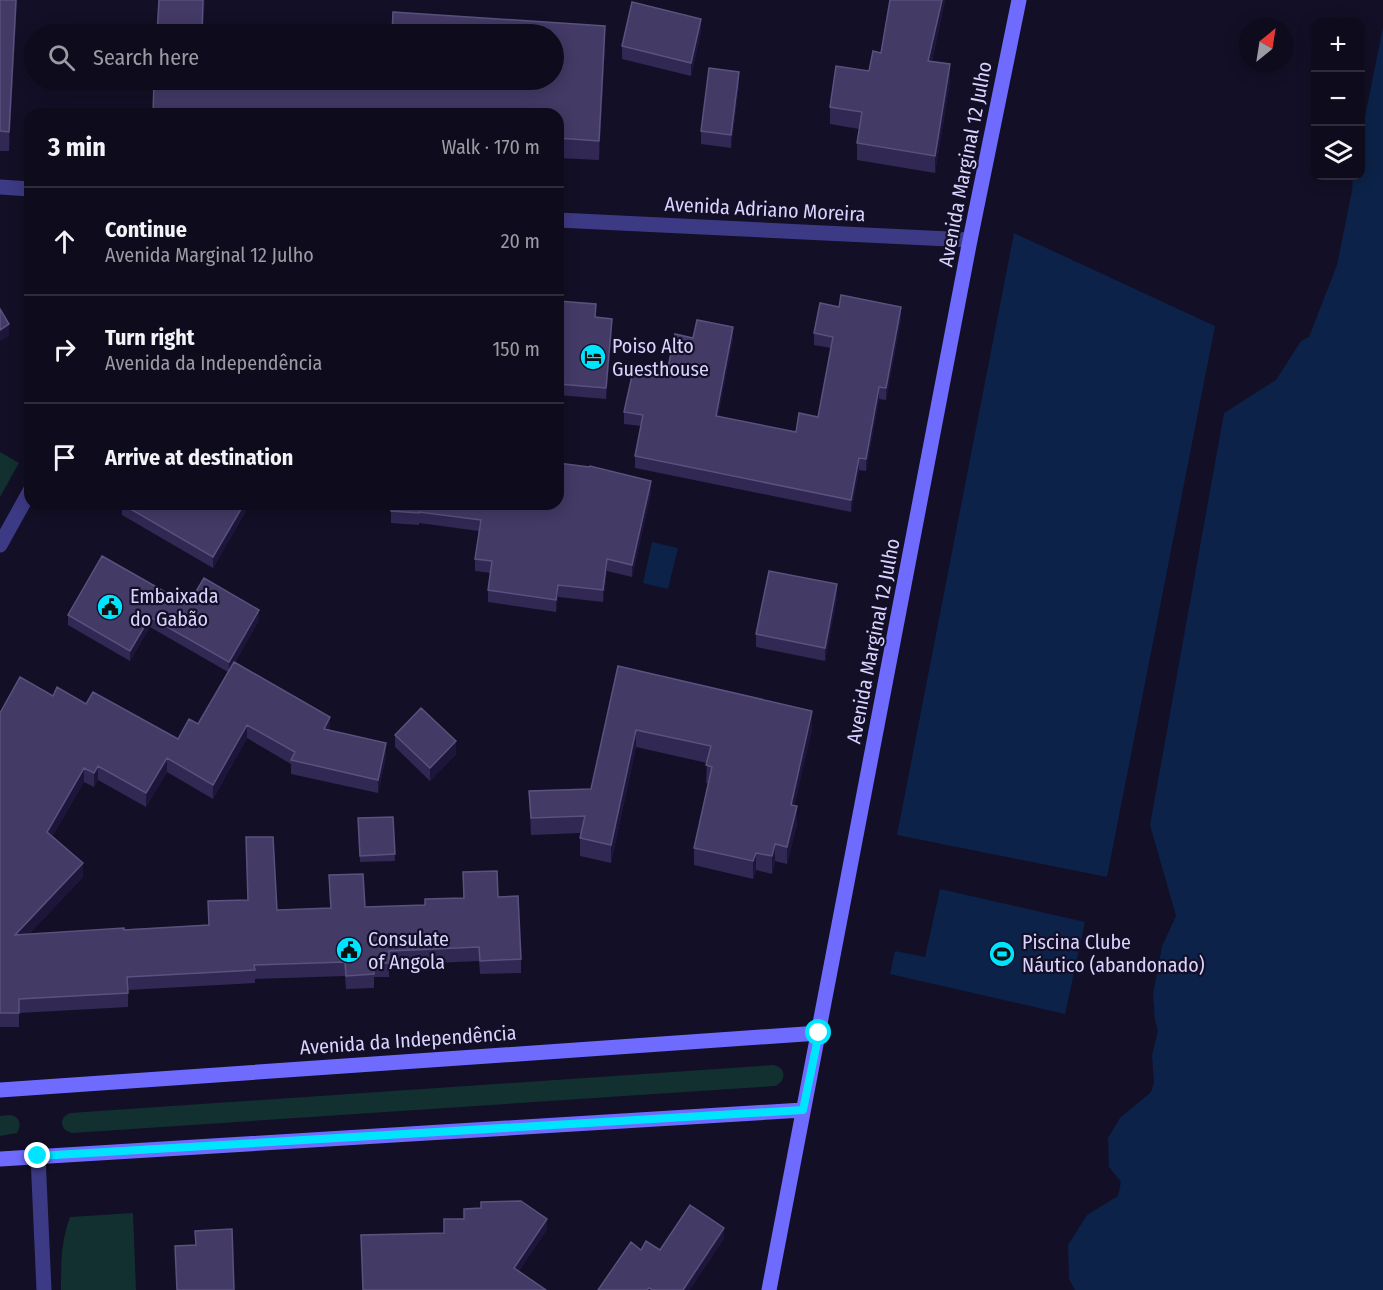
<!DOCTYPE html>
<html lang="en">
<head>
<meta charset="utf-8">
<style>
	body { margin:0; font-family:"Fira Sans Condensed",sans-serif; background:#1c1929; color:#f1f3f6 }
	.controls { position:absolute; right:18px; top:18px; display:grid; overflow:hidden; border-radius:12px; box-shadow:0 3px 15px #0003 }
	.controls button { width:54px; height:54px; display:grid; place-items:center; padding:0; border:0; border-bottom:2px solid #2e2b3b; background:#0e0b1c; color:#f1f3f6; font:30px sans-serif }
	.compass { position:absolute; left:1239px; top:18px; width:54px; height:54px; border-radius:50%; background:#0e0b1c; box-shadow:0 3px 15px #0003; rotate:30deg }
	.stop { position:absolute; width:18px; height:18px; margin:-14px; border:4px solid #00e5ff; border-radius:50%; background:#fff }
	.stop.end { background:#00e5ff; border-color:#fff; box-shadow:0 2px 6px #0008 }
	.list { margin:0; padding:0; list-style:none }
	h2 { display:flex; justify-content:space-between; align-items:center; height:78px; margin:0; padding:0 24px; font-size:26px }
	h2 small { font-size:20px; font-weight:400; color:#9b9ba3 }
	.list li { display:grid; grid-template-columns:39px 1fr auto; gap:18px; align-items:center; box-sizing:border-box; height:108px; padding:0 24px; border-top:2px solid #2e2b3b }
	.list b { display:block; font-size:22px; white-space:nowrap }
	.list p { margin:0; font-size:20px; white-space:nowrap; color:#9b9ba3 }
	.list em { font-size:20px; font-style:normal; color:#9b9ba3 }
	.icon { flex:none; width:33px; height:33px; fill:none; stroke:currentColor; stroke-width:2; stroke-linecap:round; stroke-linejoin:round }
	.map { position:relative; flex:none; width:1383px; height:1290px; overflow:hidden }
	.search { position:absolute; background:#0e0b1c; box-shadow:0 3px 15px #0003; left:24px; top:24px; width:540px; height:66px; display:flex; align-items:center; gap:15px; box-sizing:border-box; padding:0 21px; border-radius:33px; color:#9b9ba3; font-size:22px }
	.panel { position:absolute; background:#0e0b1c; box-shadow:0 3px 15px #0003; left:24px; top:108px; width:540px; height:402px; border-radius:18px }
	.map>svg:first-child { display:block }
</style>
</head>
<body>
<div class="map">
<svg width="1383" height="1290" viewBox="0 0 1383 1290">
	<rect width="100%" height="100%" fill="#130f26"/>
	<!-- green -->
	<path fill="#12302f" d="M0,452L19,463L0,497Z
		M774,1065C786,1068 787,1080 775,1086L72,1133C60,1130 58,1118 70,1113Z
		M10,1115C20,1117 22,1124 17,1133L0,1136V1116Z
		M133,1213L136,1290H61C61,1264 61,1241 70,1217Z"/>
	<!-- water -->
	<path fill="#0c2248" d="M1383,27V1290H1075L1069,1279L1068,1245L1087,1215L1118,1196L1121,1182L1109,1167L1108,1138L1120,1118L1151,1092L1154,1083L1152,1055L1158,1030L1155,1021L1153,994L1162,946L1176,916L1150,825L1224,413L1276,380L1301,341L1309,337L1337,265L1352,191L1353,176H1360L1361,136Z
		M1014,233L1215,326L1107,877L897,835Z
		M652,542L678,548L668,589L643,583Z
		M940,889L1085,922L1065,1014L890,974L895,951L925,957Z"/>
	<g fill="none" stroke-linecap="round" stroke-linejoin="round">
		<!-- street -->
		<path stroke="#3d3a85" stroke-width="15" d="M0,187L30,189
			M558,220L970,240
			M0,545L30,491
			M38,1156L44,1290"/>
		<!-- secondary -->
		<path stroke="#6f6bff" stroke-width="15" d="M0,1090L819,1033
			M0,1159L803,1110
			M769,1290L970,240L1019,0"/>
	</g>
	<!-- wall -->
	<path fill="#312854" d="M0,0H17L9,151H0Z
		M890,0H945L932,61L950,81L935,173L857,160V143L859,129L830,124V107L869,71L881,53Z
		M701,32L691,76L622,59V46Z
		M605,45L599,160L558,158V114L554,80Z
		M739,85L731,148L701,144V131Z
		M558,301L596,317L612,330L606,399L558,395Z
		M901,319L886,400L879,399L866,471L859,470L851,512L635,468V456L641,426L624,424V412L666,377L693,338L733,339L718,416L796,432L818,417L831,348L814,345V333Z
		M651,493L632,577L607,571L603,602L558,597L556,612L488,602V590L491,573L475,571V559L479,531L419,523V525L391,523V511Z
		M250,504L213,568L122,515V505Z
		M837,597L825,661L756,647V634Z
		M188,605L259,620L235,662L330,730L386,757L378,793L291,774V764L247,738L213,799L167,772L146,807L98,780L94,787L84,782L52,837L83,877L29,934L209,925L208,901L248,900L246,837L277,910L330,908L329,875L365,907L425,905L463,898V872L498,897L521,959V973L480,974L479,961L389,965V977H374V988L346,989L345,976L255,979V983L128,990V1007L19,1013V1027H0V713L53,696L86,704L178,739L198,724L228,672L150,627L130,661L68,625V615Z
		M618,666L812,729L794,806L797,824L787,864L775,861L772,874L756,870L753,879L694,865V848L708,783H706L707,763L636,747L611,863L580,856V838L581,833L531,835L529,791L591,789Z
		M395,735L456,754L430,781L395,747Z
		M393,817L395,861L360,862L358,818Z"/>
	<!-- shaded-wall -->
	<path fill="#1d163a" d="M16,0H17L9,151V132Z
		M203,0H205L203,34H202Z
		M942,0H945L928,78V61Z
		M701,19V32L691,76V63Z
		M605,26V45L599,160V141Z
		M950,64V81L935,173V156Z
		M739,72V85L731,148V135Z
		M901,307V319L886,400V388Z
		M612,319V330L606,399V388Z
		M9,324V336L0,341V330Z
		M733,327V339L716,428V416Z
		M879,387V399L866,471V459Z
		M859,458V470L851,512V500Z
		M651,481V493L632,577V565Z
		M244,504H250L213,568V557Z
		M607,559V571L603,602V590Z
		M837,584V597L825,661V648Z
		M558,585V597L556,612V600Z
		M259,610V620L229,672V662Z
		M150,617V627L130,661V651Z
		M812,711V729L791,822V805Z
		M330,717V731L324,729Z
		M247,725V738L213,799V785Z
		M636,730V747L611,863V845Z
		M456,741V754L430,781V768Z
		M386,743V757L378,793V780Z
		M167,758V772L146,807V793Z
		M98,766V780L94,787V773Z
		M84,768V782L47,846V832Z
		M797,806V824L787,864V847Z
		M775,844V861L772,874V856Z
		M756,853V870L753,879V861Z
		M83,863V877L15,949V935Z
		M547,1219V1230L514,1279V1268Z
		M724,1228V1239L690,1290H683Z"/>
	<!-- building -->
	<path fill="#433a66" stroke="#5a527e" stroke-width="1.5" d="M0,0H16L9,132L0,131Z
		M159,0H203L202,34H157Z
		M890,0H942L928,61L950,64L935,156L857,143L862,112L830,107L836,66L869,71L873,51L881,53Z
		M632,2L701,19L691,63L622,46Z
		M393,12L605,26L599,141L558,138V114H153L154,80H554V34H392Z
		M709,68L739,72L731,135L701,131Z
		M841,295L901,307L886,388L879,387L866,459L859,458L851,500L635,456L643,415L624,412L633,371L666,377L675,334L693,338L697,320L733,327L716,416L796,432L799,413L818,417L833,337L814,333L820,303L839,307Z
		M558,301L596,304L595,317L612,319L606,388L558,384Z
		M0,309L9,324L0,330Z
		M558,463L589,467L590,466L651,481L632,565L607,559L603,590L558,585L556,600L488,590L492,561L475,559L481,520L419,512V513L391,511L392,504H558Z
		M122,504H244L213,557Z
		M102,556L188,605L204,578L259,610L229,662L150,617L130,651L68,615Z
		M769,571L837,584L825,648L756,634Z
		M234,662L330,717L324,729L386,743L378,780L291,760L295,752L247,725L213,785L167,758L146,793L98,766L94,773L84,768L47,832L83,863L15,935L124,928V930L209,925L208,901L248,900L246,837H273L277,910L331,908L329,875L363,874L365,907L425,905V899L464,898L463,872L497,871L498,897L518,896L521,959L480,961L479,947L389,951V963H373L374,974L346,976L345,962L254,965L255,970L127,977L128,993L19,999V1013H0V713L20,677L53,696L57,687L86,704L93,692L178,739L189,719L198,724Z
		M618,666L812,711L791,805L797,806L787,847L775,844L772,856L756,853L753,861L694,848L712,767L706,765L711,746L636,730L611,845L580,838L585,816L531,818L529,791L591,789Z
		M421,708L456,741L430,768L395,735Z
		M393,817L395,854L360,856L358,818Z
		M521,1201L547,1219L514,1268L546,1290H363L361,1235L444,1233V1219H464V1209L481,1208V1202Z
		M690,1205L724,1228L683,1290H653L649,1288L647,1290H598L631,1242L641,1250L646,1241L660,1250Z
		M232,1229L234,1290H177L175,1246L196,1245L195,1231Z"/>
	<g fill="none" stroke-linecap="round" stroke-linejoin="round">
		<!-- route -->
		<path stroke="#00e5ff" stroke-width="8" d="M38,1156L803,1110L819,1033"/>
	</g>
	<!-- icons -->
	<defs>
		<g id="hotel-disc" transform="scale(1.35)"><circle r="9.5" fill="#00e5ff" stroke="#130f26"/><path d="M-6-4.5h1.5V1H6V5H4.5V3h-9V5H-6ZM-4 0a1.8 1.8 0 1 1 3.6 0ZM.5 0V-2.5h3Q6-2.5 6 0Z" fill="#111"/></g>
		<g id="civic-disc" transform="scale(1.35)"><circle r="9.5" fill="#00e5ff" stroke="#130f26"/><path d="M-.6-6.5H3V-4.5H.6V-3L4-1V1h2V6H-6V1h2V-1L-.6-3ZM-1.2 2.5V6h2.4V2.5Z" fill="#111"/></g>
		<g id="stadium-disc" transform="scale(1.35)"><circle r="9.5" fill="#00e5ff" stroke="#130f26"/><path d="M0-5a6.5 5 0 1 0 0 10a6.5 5 0 1 0 0-10ZM-3.5-1.8h7v3.6h-7Z" fill="#111"/></g>
	</defs>
	<g fill-rule="evenodd">
		<use href="#hotel-disc" x="593" y="357"/>
		<use href="#civic-disc" x="110" y="607"/>
		<use href="#civic-disc" x="349" y="950"/>
		<use href="#stadium-disc" x="1002" y="954"/>
	</g>
	<g text-anchor="middle" dominant-baseline="central" stroke-width="4.5" stroke-linejoin="round" paint-order="stroke">
		<!-- street labels -->
		<g font-size="20" fill="#d9d4ff" stroke="#130f26">
			<text transform="translate(965 164) rotate(-79)">Avenida Marginal 12 Julho</text>
			<text transform="translate(765 209) rotate(3)">Avenida Adriano Moreira</text>
			<text transform="translate(873 641) rotate(-79)">Avenida Marginal 12 Julho</text>
			<text transform="translate(408 1040) rotate(-4)">Avenida da Independência</text>
		</g>
		<!-- poi labels -->
		<g font-size="20" fill="#d9d4ff" stroke="#130f26" text-anchor="start">
			<text x="612" y="346">Poiso Alto<tspan x="612" dy="23">Guesthouse</tspan></text>
			<text x="130" y="596">Embaixada<tspan x="130" dy="23">do Gabão</tspan></text>
			<text x="368" y="939">Consulate<tspan x="368" dy="23">of Angola</tspan></text>
			<text x="1022" y="942">Piscina Clube<tspan x="1022" dy="23">Náutico (abandonado)</tspan></text>
		</g>
	</g>
</svg>
<div class="controls">
<button>+</button>
<button>−</button>
<button><svg class="icon" aria-label="layers" viewBox="0 0 24 24"><path d="M12 4l9 5-9 5-9-5zM3 14l9 5 9-5"/></svg></button>
</div>
<svg class="compass" viewBox="-18 -18 36 36"><path d="M0-13l5 13h-10z" fill="#e53935"/><path d="M0 13l5-13h-10z" fill="#9b9ba3"/></svg>
<div class="stop" style="left:819px;top:1033px"></div>
<div class="stop end" style="left:38px;top:1156px"></div>
<div class="search"><svg class="icon" aria-label="search" viewBox="0 0 24 24"><circle cx="10" cy="10" r="6"/><path d="M15 15l6 6"/></svg>Search here</div>
<section class="panel">
<h2>3 min<small>Walk · 170 m</small></h2>
<ul class="list">
<li><svg class="icon" aria-label="ahead" viewBox="0 0 24 24"><path d="M12 20V5M6 11l6-6 6 6"/></svg><div><b>Continue</b><p>Avenida Marginal 12 Julho</p></div><em>20 m</em></li>
<li><svg class="icon" aria-label="right" viewBox="0 0 24 24"><path d="M7 20v-9h11M14 6l5 5-5 5"/></svg><div><b>Turn right</b><p>Avenida da Independência</p></div><em>150 m</em></li>
<li><svg class="icon" aria-label="arrive" viewBox="0 0 24 24"><path d="M6 21V4h12l-3 4 3 4H6"/></svg><div><b>Arrive at destination</b></div></li>
</ul>
</section>
</div>
</body>
</html>
